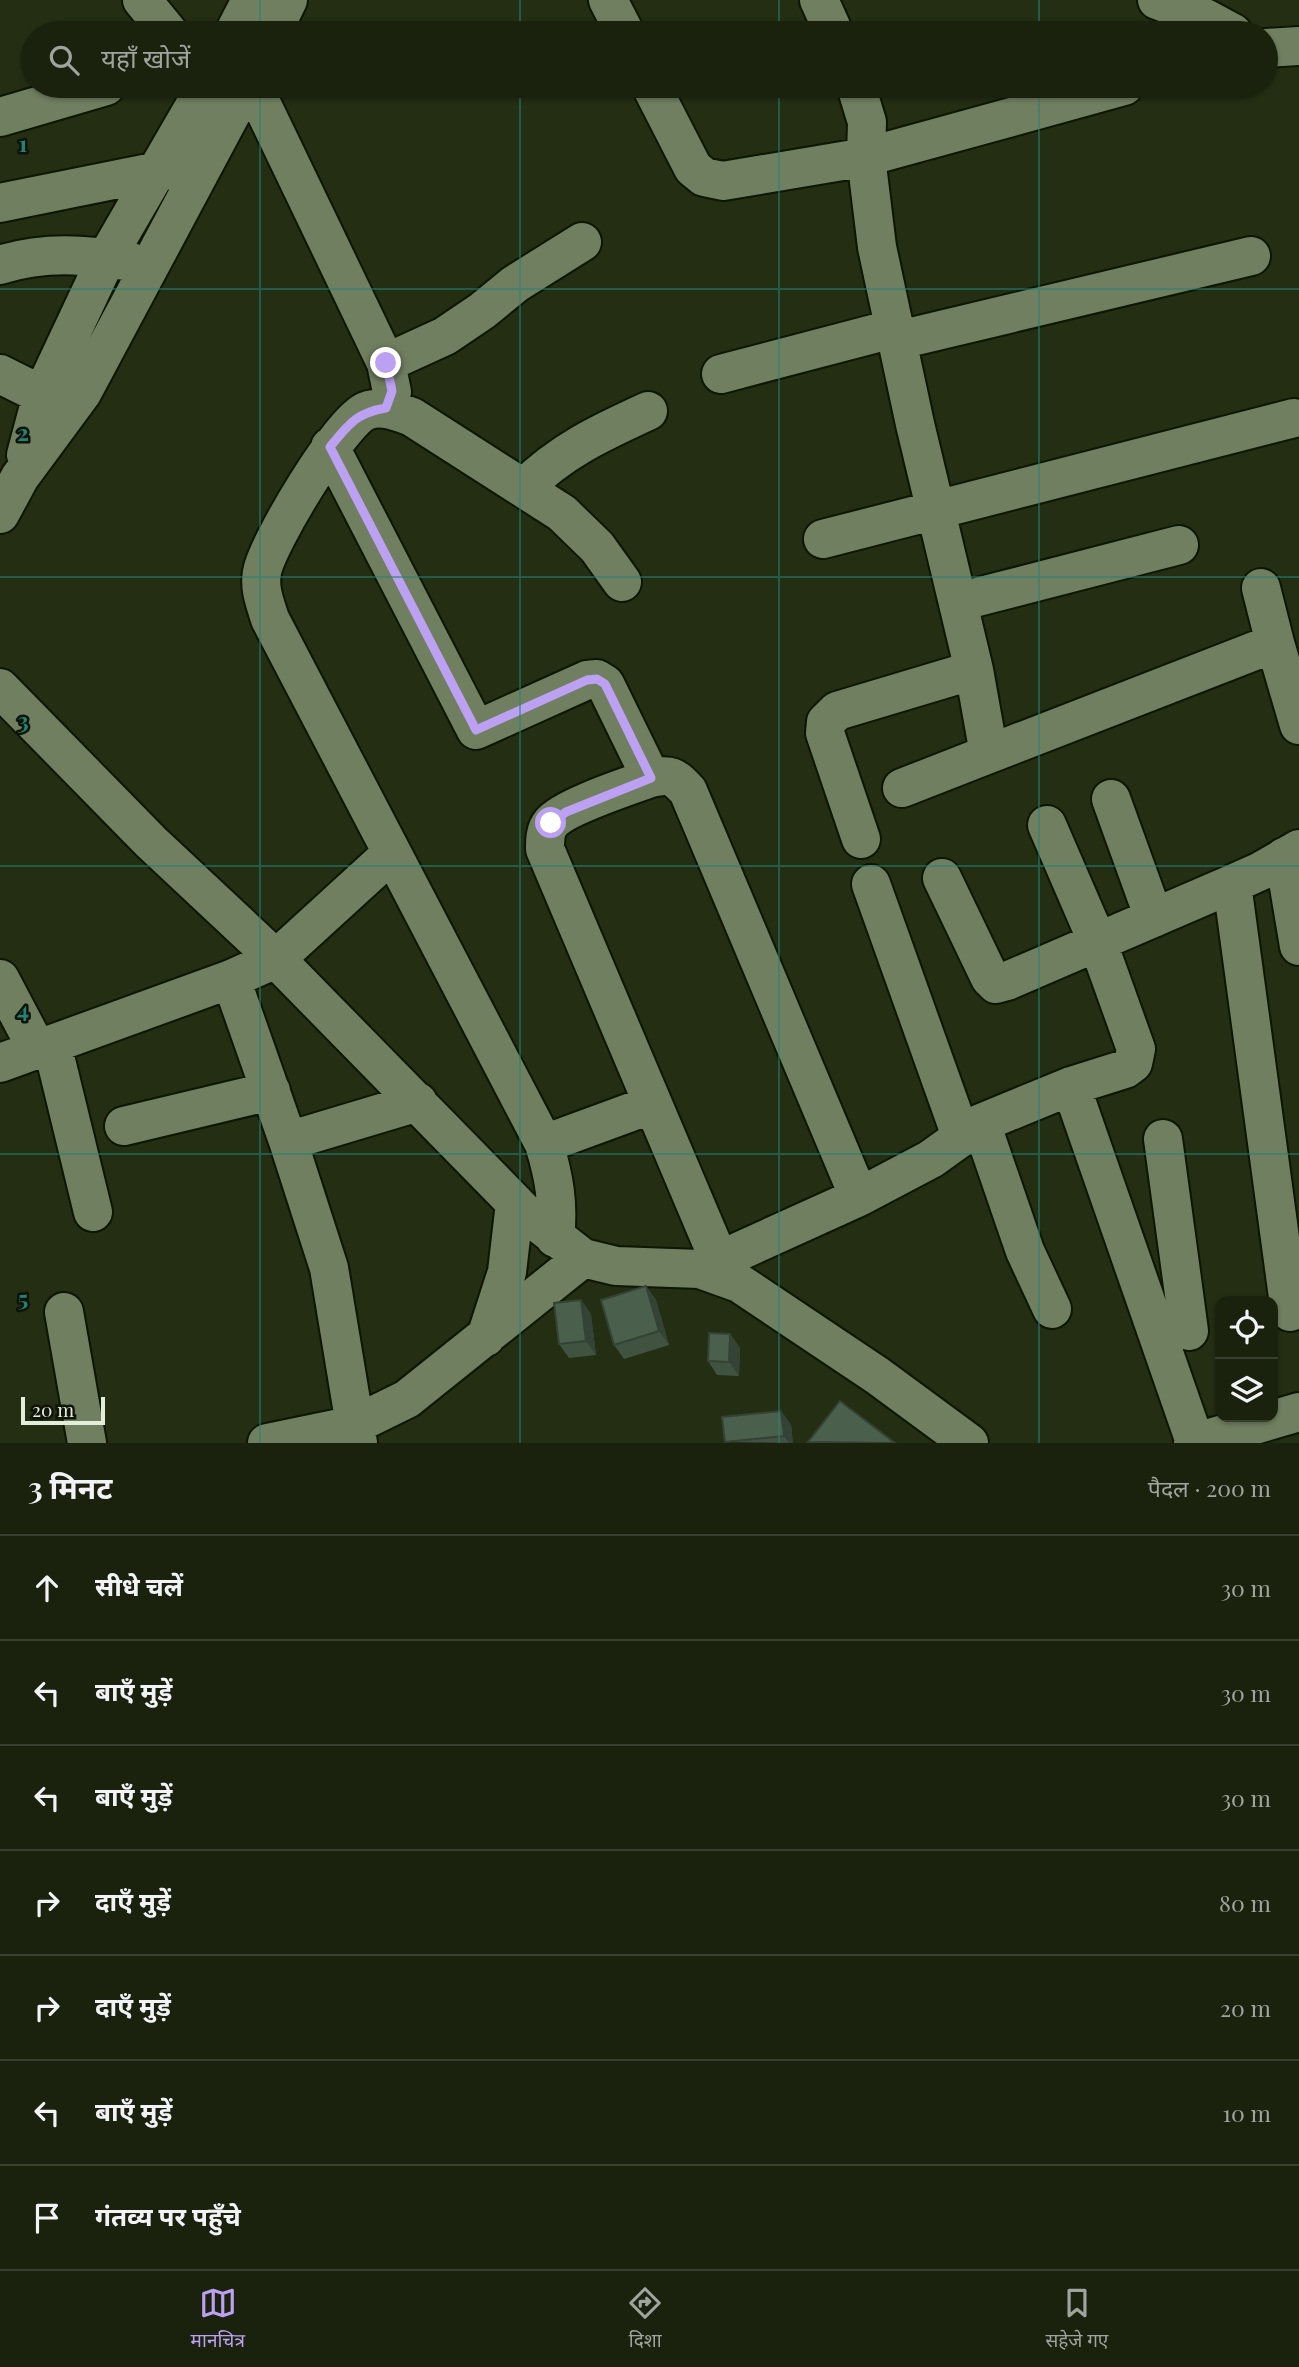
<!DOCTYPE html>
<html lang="hi">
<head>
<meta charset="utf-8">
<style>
	body { margin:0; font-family:"Playfair Display","Noto Sans Devanagari",serif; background:#272f1c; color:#f1f3f6 }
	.controls { position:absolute; right:21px; bottom:21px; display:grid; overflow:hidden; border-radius:14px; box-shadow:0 2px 5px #0004 }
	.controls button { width:63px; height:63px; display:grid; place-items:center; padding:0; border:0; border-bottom:2px solid #383f2e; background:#1a220e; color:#f1f3f6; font:35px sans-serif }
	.scale { position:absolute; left:21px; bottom:18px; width:84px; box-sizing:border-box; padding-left:7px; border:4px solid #e4ecdb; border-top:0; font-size:19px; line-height:24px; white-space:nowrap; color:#e4ecdb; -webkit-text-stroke:5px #0f1409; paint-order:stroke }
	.stop { position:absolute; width:21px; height:21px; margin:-16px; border:5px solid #bca0f2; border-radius:50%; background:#fff }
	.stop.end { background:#bca0f2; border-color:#fff; box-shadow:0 2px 7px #0008 }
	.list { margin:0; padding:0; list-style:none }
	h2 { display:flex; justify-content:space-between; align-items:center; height:91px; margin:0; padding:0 28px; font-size:30px }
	h2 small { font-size:23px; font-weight:400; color:#9fa49e }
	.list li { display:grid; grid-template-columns:46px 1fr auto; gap:21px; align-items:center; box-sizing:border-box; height:105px; padding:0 28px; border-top:2px solid #383f2e }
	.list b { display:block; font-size:26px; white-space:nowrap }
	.list em { font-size:23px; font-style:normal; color:#9fa49e }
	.icon { flex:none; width:38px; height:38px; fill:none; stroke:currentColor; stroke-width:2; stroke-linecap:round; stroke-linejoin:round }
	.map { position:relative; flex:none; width:1299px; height:1443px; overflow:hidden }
	.search { position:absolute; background:#1a220e; box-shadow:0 2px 5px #0004; left:21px; right:21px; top:21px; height:77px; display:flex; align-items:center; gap:18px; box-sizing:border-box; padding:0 24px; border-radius:38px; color:#9fa49e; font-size:26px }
	.sheet { height:826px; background:#1a220e }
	nav { display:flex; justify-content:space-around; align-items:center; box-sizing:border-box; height:98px; border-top:2px solid #383f2e; background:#1a220e; font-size:19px; color:#9fa49e }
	nav a { display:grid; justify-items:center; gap:4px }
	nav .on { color:#bca0f2 }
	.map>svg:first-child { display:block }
</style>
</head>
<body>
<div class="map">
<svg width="1299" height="1443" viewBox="0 0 1299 1443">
	<rect width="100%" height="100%" fill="#232e13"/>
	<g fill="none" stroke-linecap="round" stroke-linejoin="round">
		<!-- minor casing -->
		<g stroke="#0c1600" stroke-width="42">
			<path id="minor" d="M142,0L169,33
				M608,0L625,33
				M819,0L834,33
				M1157,0L1205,18L1233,33
				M234,33L251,0
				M272,33L288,0
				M1266,48L1299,46
				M253,86L386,363L392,392L386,408
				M651,86L693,168L704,177L723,181L866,157L867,122L856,86
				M1124,86L866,157L877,247L915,424L974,670L989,754L1275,643L1299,725
				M0,117L106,86
				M0,203L158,171L173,170
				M0,265C43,251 87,254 131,262
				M899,340L1251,256
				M386,363L445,336L482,311L515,284L582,242
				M0,374L42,395
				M721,374L896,328
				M330,447L476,730L587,680L597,679L605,684L651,778
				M26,455L42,395L107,257L206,86
				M524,488C561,451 600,433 648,411
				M0,514L20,477L82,393L246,86
				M823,539L1294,418
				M1261,588L1275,643
				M958,602L1179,545
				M0,688L151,842L276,959L524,1212L583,1258L616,1266L700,1269L739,1283L878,1376L969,1443
				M902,788L989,754
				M1111,799L1154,918
				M861,839L825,733L826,722L837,711L974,670
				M1284,857L1299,946
				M942,878L990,978L996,984L1007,981L1232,884L1261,871L1299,849
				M871,884L961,1136
				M1232,884L1290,1312
				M0,979L37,1049
				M231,979L288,1141L329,1268L358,1443
				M52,1044L93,1212
				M0,1063L231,979L276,959L392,853
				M1071,1086L1195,1442
				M981,1123L1025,1251L1052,1309
				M124,1126L271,1091
				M1163,1139L1189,1331
				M288,1141L418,1102
				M544,1144L653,1104
				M555,1238C559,1204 554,1176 544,1144L270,619C265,603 259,589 262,572C267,544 340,422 366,411C382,405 396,411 412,417L562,513L597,547L622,582
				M719,1260L545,849C545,841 545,830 551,823C564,807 629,786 651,778C671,774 674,776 688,791L859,1197
				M700,1269L859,1197L931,1159L981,1123L1071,1086L1125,1069L1133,1063L1136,1049L1098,943L1047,825
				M64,1312L87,1443
				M486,1337L507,1272L515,1203
				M267,1443L354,1425L407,1399L583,1258
				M1193,1443L1299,1412"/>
		</g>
		<!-- minor -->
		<use href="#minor" stroke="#717f61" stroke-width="38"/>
	</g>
	<!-- wall -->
	<path fill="#405341" d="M646,1286L656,1300L669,1345L624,1359L614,1345Z
		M581,1300L591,1314L596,1355L569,1358L559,1344Z
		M730,1334L740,1348L739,1376L717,1375L708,1361Z
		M781,1411L791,1425L793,1443L725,1442Z"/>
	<!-- shaded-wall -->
	<path fill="#344335" d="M646,1286L656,1300L669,1345L659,1331Z
		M581,1300L591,1314L596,1355L586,1341Z
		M730,1334L740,1348L739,1376L729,1362Z
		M781,1411L791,1425L793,1443H789L784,1436Z"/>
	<!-- building -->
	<path fill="#4b604c" stroke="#344335" stroke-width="2" d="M646,1286L659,1331L614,1345L601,1300Z
		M581,1300L586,1341L559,1344L554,1303Z
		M709,1333L730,1334L729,1362L708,1361Z
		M840,1401L895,1443L808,1442Z
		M781,1411L784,1436L725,1442L722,1417Z"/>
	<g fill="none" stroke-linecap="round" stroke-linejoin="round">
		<!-- route -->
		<path stroke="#bca0f2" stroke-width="9" d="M386,363L392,391L386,408C356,413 349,424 330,447L476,730L587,680L597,679L605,684L651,778L566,812L551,823"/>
	</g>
	<!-- grid -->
	<path fill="none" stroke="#248279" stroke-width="2" stroke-opacity="0.55" d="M260,0V33M520,0V33M779,0V33M1039,0V33M260,86V1443M520,86V1443M779,86V1443M1039,86V1443M0,289H1299M0,577H1299M0,866H1299M0,1154H1299"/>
	<g font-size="23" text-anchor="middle" font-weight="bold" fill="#248279" stroke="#0f1409" stroke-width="5" stroke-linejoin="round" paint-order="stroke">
		<text x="23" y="152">1</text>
		<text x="23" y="441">2</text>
		<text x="23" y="729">3</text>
		<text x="23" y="1018">4</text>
		<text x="23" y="1307">5</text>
	</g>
</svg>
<div class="controls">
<button><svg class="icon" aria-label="locate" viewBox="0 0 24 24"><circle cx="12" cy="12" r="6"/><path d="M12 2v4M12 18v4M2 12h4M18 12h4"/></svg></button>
<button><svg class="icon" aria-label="layers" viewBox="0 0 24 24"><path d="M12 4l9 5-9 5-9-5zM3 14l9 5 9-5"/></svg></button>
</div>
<div class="scale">20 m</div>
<div class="stop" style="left:551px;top:823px"></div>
<div class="stop end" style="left:386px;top:363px"></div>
<div class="search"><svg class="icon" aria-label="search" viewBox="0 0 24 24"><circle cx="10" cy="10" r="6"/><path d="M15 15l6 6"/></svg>यहाँ खोजें</div>
</div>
<section class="sheet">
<h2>3 मिनट<small>पैदल · 200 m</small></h2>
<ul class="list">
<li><svg class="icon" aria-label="ahead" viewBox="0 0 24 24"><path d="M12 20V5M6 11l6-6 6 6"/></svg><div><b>सीधे चलें</b></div><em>30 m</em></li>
<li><svg class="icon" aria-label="left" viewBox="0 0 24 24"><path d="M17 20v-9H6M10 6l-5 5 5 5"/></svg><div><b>बाएँ मुड़ें</b></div><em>30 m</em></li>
<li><svg class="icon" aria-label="left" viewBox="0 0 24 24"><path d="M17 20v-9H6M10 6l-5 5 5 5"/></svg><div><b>बाएँ मुड़ें</b></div><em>30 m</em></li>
<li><svg class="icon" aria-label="right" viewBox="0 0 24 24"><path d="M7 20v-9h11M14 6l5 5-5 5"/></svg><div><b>दाएँ मुड़ें</b></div><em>80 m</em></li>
<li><svg class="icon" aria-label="right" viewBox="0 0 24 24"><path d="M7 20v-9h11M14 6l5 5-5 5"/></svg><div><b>दाएँ मुड़ें</b></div><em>20 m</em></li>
<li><svg class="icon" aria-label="left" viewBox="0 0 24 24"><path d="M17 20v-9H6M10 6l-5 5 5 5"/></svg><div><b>बाएँ मुड़ें</b></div><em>10 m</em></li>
<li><svg class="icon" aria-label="arrive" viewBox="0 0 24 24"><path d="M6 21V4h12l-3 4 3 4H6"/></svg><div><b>गंतव्य पर पहुँचे</b></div></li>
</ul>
</section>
<nav>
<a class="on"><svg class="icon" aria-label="map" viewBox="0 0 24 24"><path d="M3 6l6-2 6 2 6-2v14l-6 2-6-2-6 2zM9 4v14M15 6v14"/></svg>मानचित्र</a>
<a><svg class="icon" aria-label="directions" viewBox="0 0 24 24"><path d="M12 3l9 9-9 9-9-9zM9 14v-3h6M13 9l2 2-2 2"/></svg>दिशा</a>
<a><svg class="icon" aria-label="saved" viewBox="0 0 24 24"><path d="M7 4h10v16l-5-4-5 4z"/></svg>सहेजे गए</a>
</nav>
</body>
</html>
